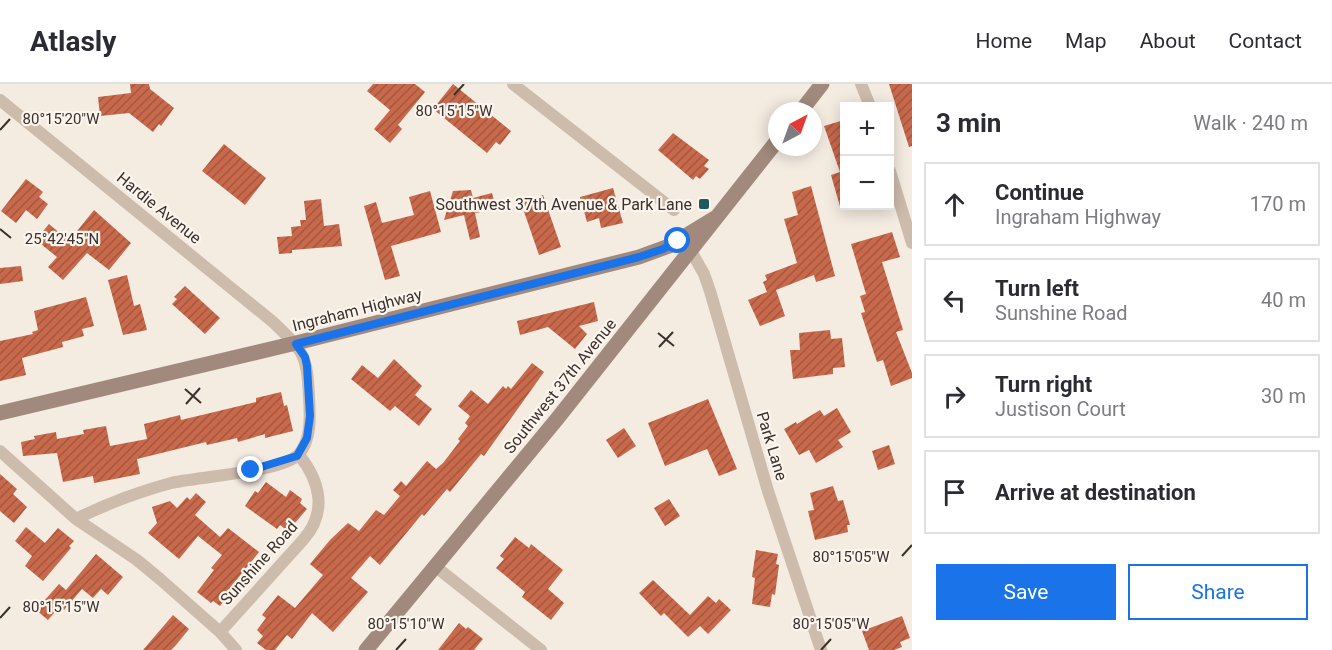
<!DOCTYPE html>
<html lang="en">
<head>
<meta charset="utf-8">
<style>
	body { margin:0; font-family:Roboto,sans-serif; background:#f2f2f3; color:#2b2b33 }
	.controls { position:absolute; right:18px; top:18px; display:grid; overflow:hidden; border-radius:0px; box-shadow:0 3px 15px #0003 }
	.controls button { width:54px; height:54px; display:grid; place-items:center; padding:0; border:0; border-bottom:2px solid #e1e1e2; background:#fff; color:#2b2b33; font:30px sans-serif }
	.compass { position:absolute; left:768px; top:18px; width:54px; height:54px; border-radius:50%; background:#fff; box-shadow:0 3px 15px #0003; rotate:41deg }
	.stop { position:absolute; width:18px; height:18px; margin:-14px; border:4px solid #1a73e8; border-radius:50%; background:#fff }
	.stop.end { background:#1a73e8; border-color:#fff; box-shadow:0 2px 6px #0008 }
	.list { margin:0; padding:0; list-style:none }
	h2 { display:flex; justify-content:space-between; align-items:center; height:78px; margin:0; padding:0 24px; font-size:26px }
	h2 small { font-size:20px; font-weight:400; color:#7c7c81 }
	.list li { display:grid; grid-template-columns:39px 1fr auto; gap:18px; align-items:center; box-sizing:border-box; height:84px; margin:0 12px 12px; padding:0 12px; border:2px solid #e1e1e2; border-radius:0px }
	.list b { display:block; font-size:22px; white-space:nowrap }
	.list p { margin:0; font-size:20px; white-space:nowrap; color:#7c7c81 }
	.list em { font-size:20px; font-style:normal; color:#7c7c81 }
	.actions { display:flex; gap:12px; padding:18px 24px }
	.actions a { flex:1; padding:14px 0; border:2px solid #1a73e8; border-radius:0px; text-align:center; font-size:21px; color:#1a73e8 }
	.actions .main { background:#1a73e8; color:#fff }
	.icon { flex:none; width:33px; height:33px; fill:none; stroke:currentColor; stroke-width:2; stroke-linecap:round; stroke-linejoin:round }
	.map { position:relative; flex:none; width:912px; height:566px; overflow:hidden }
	header { display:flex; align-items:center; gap:36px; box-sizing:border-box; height:84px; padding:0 30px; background:#fff; border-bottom:2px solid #e1e1e2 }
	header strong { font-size:28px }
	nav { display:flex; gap:33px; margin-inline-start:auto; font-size:21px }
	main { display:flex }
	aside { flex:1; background:#fff }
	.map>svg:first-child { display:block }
</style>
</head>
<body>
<header>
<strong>Atlasly</strong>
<nav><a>Home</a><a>Map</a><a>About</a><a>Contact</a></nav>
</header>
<main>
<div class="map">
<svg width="912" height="566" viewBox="0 0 912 566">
	<defs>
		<pattern id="building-hatch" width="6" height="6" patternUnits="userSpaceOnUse" patternTransform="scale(1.5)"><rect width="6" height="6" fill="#c8694b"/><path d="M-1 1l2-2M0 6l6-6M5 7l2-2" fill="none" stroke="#a4573f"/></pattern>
	</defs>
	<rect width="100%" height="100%" fill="#f4ebe1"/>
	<!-- building -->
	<path fill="url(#building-hatch)" d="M130,0H149L150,5L174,24L161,42L159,40L153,48L129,29L100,32L98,13L131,9Z
		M373,0H415L425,8L398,41L402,45L390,59L374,45L390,26L367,7Z
		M453,0L511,47L500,61L496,58L487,69L433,25Z
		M889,0H912V62L909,63Z
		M844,36V126H841L831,91L840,88L824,42Z
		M673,49L709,76L704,82L709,85L700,95L696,92L693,96L658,66Z
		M224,60L266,94L245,121L202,87Z
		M26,95L43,108L39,113L48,120L37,135L26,126L16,139L1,127Z
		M811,102L835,192L816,198L814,191L776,206L785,232L760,242L748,216L767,208L763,198L767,196L765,191L797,179L784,135L798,131L792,108Z
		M613,104L623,139L601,144L599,134L587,138L580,113Z
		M471,106L473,114L492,109L495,120L480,124L481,128L475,129L480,153L470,156L464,131L444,136L453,107Z
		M430,107L441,148L391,162L400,192L385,196L364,122L376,118L382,139L414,131L409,113Z
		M543,111L561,163L539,171L521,119Z
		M321,115L324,142L339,140L342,162L292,166V169L279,170L277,153L292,152L291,143L301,142L300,136H306L304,117Z
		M94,126L131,159L109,186L87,169L63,196L48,183L57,173L36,156L49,140L69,157Z
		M892,148L900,173L882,178L903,246L896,248L912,289V294L891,302L883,276L877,278L861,229L865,228L860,212L866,210L851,160Z
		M21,182L23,197L0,200V184Z
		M127,191L134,222L140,220L147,246L123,251L108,196Z
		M185,202L220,234L205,250L172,220L177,215L174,213Z
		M86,213L94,242L82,245L84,252L62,258L63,263L22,274L26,291L0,297V257L33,250L32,248L38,246L34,227Z
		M594,218L598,237L579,242L587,250L575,265L548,243L520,251L517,237Z
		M830,246L831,255L842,254L845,283L833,284V290L793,295L790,266H800L799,249Z
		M394,275L422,302L415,311L432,325L419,342L395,322L390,327L351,295L362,281L378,294Z
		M532,279L544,288L484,372L481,370L450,408L447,405L424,432L422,430L380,481L370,472L351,494L368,508L333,548L312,529L292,555L287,551L275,566H266L257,559L263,552L257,546L266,534L262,531L278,511L295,524L323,491L310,480L330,456L348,439L359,447L376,426L384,431L400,412L393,406L401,397L406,402L427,377L436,385L443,379L460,357L458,355L468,342L465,339L470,332L458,322L471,306L488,320L503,302L506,305L508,302L511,305Z
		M281,308L284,322L287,321L293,347L265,354V350L238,358L237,354L207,361L206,358L137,375L140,390L94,399L93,392L63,398L57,369L23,372L21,358L35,355L34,352L56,348L57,355L84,350L83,346L106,342L110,362L147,355L144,340L180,331L181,336L256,318V314Z
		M708,315L737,385L719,392L707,365L665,382L648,339Z
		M837,324L851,348L838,356L843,363L816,379L809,366L799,371L784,345L796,338L797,340L820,326L824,332Z
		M624,344L636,362L618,374L606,356Z
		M889,361L895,380L878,386L872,367Z
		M0,390L17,405L13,410L27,423L14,439L0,427Z
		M266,398L286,413L290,406L302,415L300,419L307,425L288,447L280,441L277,445L245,422L255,407L258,409Z
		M833,402L838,417L843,416L850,441H847L848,448L815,456L808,427L814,426L810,409Z
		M196,409L206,418L195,431L220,453L228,444L259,468L226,509L228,511L220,522L213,517L211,519L197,508L214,486L211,484L222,471L198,452L179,475L148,449L157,439L152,423L170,417L177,424L187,413L190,416Z
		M669,415L680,432L665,442L654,424Z
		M26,443L45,459L58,444L74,457L69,462L71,464L43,497L25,482L32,472L15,457Z
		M515,453L529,464L531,460L563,486L548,505L564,519L551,536L522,513L525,508L496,484L504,475L500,472Z
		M756,466L778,470L776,480L779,481L775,511L772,510L770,523L752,520L755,494L752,493Z
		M96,470L123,493L108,511L101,505L93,514L82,505L64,526L60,522L48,536L36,526L59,500L66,506Z
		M653,496L690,531L708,512L716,519L719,515L731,526L708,550L700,542L688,553L664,529L661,532L639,509Z
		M173,531L189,545L176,561L171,566H143Z
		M902,532L910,554L900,558L902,563L894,566H869L862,547Z
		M459,539L466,545L468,543L483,555L474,566H438Z"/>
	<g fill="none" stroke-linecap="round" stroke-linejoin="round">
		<!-- street -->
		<path stroke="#cdbbac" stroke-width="12" d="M513,0L674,126
			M861,0L870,22
			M0,16L273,238C304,268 307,270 309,313C310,331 312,355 299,370C283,388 197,393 171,399C138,408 106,420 76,435
			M890,87L912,159
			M691,167L704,190L710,207L768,407L821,566
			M0,367L76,435L137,476L160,495L220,548L236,566
			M436,483L541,566
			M220,548L303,456C328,428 320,397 299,371"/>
		<!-- secondary -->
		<path stroke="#a18a7d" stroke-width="15" d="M801,27L822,0
			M0,329L296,259L639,173L669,162L715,134
			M366,566L557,335L777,57"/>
	</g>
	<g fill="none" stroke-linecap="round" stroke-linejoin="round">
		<!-- route -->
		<path stroke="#1a73e8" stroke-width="8" d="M251,386L297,372L307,354L310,332L307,282L305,273L296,260L639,173L663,165L678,157"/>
	</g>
	<!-- ticks -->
	<path fill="none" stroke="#3b302b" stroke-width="2" d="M454,11L464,0M0,46L10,35M0,145L11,154M658,249L674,262M659,263L673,248M185,305L201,319M186,320L200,304M902,472L912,461M0,534L10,523M396,566L406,555M821,566L831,555"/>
	<!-- markers -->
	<rect fill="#1f5a5e" stroke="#fbf5ee" stroke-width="2" x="698" y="114" width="12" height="12" rx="3"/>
	<g text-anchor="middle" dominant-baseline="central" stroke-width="4.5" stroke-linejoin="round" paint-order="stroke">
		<!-- poi labels -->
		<g font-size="16" fill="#3b302b" stroke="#fbf5ee" text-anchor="end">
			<text x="692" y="120">Southwest 37th Avenue &amp; Park Lane</text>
		</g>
		<!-- street labels -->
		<g font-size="16" fill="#3b302b" stroke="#fbf5ee">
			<text transform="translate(159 124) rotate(39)">Hardie Avenue</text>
			<text transform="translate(357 226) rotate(-14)">Ingraham Highway</text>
			<text transform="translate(560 302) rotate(-51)">Southwest 37th Avenue</text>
			<text transform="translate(772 362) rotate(73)">Park Lane</text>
			<text transform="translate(259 479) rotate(-48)">Sunshine Road</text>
		</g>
	</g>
	<g font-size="15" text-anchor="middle" fill="#3b302b" stroke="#fbf5ee" stroke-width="4.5" stroke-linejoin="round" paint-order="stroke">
		<text x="454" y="32">80°15'15"W</text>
		<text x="61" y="40">80°15'20"W</text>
		<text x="62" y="160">25°42'45"N</text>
		<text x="851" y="478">80°15'05"W</text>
		<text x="61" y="528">80°15'15"W</text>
		<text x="406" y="545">80°15'10"W</text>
		<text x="831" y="545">80°15'05"W</text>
	</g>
</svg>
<div class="controls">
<button>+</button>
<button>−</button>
</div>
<svg class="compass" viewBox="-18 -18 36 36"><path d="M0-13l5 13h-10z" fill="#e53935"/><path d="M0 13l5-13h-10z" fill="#7c7c81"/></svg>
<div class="stop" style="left:678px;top:157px"></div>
<div class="stop end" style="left:251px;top:386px"></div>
</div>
<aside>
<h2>3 min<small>Walk · 240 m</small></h2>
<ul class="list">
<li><svg class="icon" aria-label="ahead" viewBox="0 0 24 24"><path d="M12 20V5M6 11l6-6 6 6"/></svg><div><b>Continue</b><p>Ingraham Highway</p></div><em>170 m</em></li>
<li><svg class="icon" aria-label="left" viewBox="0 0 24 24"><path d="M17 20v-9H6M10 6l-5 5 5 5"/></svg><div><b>Turn left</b><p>Sunshine Road</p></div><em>40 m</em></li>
<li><svg class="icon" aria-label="right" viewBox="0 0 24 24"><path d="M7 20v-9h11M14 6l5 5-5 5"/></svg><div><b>Turn right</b><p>Justison Court</p></div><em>30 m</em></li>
<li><svg class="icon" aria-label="arrive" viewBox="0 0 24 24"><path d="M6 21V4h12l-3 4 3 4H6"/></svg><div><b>Arrive at destination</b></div></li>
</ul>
<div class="actions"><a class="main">Save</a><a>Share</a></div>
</aside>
</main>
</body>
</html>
